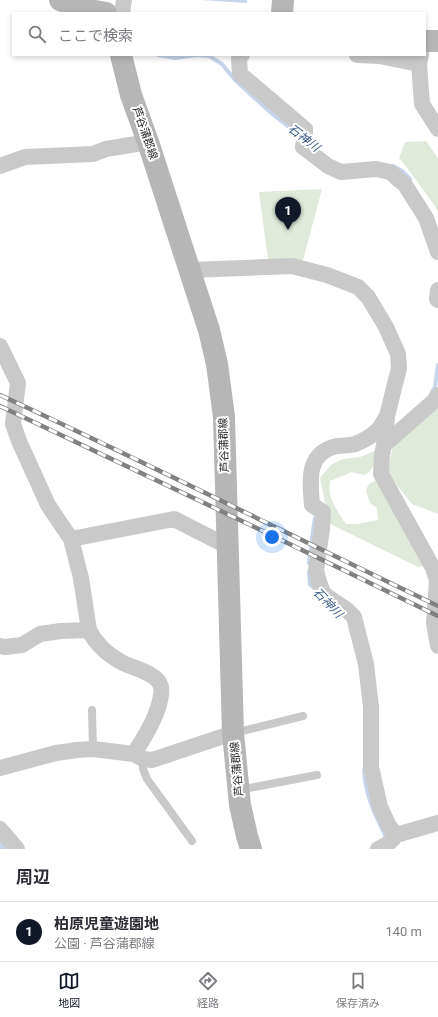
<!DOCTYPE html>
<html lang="ja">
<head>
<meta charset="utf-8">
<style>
	body { margin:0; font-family:Roboto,"Noto Sans JP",sans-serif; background:#f7f7f7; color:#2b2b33 }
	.you { position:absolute; left:272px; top:537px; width:14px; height:14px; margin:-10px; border:3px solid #fff; border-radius:50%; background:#1a73e8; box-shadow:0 0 0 6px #1a73e833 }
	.badge { display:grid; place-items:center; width:26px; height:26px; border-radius:50%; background:#111827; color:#fff; font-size:13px; font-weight:700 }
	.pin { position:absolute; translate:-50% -33px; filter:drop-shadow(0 1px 2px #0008) }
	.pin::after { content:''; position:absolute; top:21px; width:14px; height:12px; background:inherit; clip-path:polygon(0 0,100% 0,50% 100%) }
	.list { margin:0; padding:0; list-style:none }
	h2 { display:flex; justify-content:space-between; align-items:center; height:52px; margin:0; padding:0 16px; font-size:17px }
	h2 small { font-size:13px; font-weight:400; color:#7c7c81 }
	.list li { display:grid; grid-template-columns:26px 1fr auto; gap:12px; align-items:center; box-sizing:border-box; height:60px; padding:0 16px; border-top:1px solid #e1e1e2 }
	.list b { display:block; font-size:15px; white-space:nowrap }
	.list p { margin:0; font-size:13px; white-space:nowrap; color:#7c7c81 }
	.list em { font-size:13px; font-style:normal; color:#7c7c81 }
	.icon { flex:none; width:22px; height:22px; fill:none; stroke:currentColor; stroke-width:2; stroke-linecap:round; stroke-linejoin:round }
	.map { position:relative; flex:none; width:438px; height:849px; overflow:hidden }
	.search { position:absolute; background:#fff; box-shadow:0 2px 6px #0003; left:12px; right:12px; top:12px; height:44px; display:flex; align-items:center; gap:10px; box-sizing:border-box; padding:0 14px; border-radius:0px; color:#7c7c81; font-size:15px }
	.sheet { height:112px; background:#fff }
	nav { display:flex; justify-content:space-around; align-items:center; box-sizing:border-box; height:56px; border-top:1px solid #e1e1e2; background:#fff; font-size:11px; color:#7c7c81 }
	nav a { display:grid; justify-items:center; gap:2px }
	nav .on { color:#111827 }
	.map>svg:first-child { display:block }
</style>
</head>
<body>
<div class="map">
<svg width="438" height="849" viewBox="0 0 438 849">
	<rect width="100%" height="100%" fill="#fff"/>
	<!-- green -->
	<path fill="#dfeada" d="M426,141L438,158V213L435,206L405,165L399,158L405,142Z
		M322,189L301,268L269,267L259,192Z
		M438,408V514L412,504L388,474L392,449L404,435Z
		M379,449L376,463L368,473L364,475L352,472L330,481C330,485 329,490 330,494C333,505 340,515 346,524H357L378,520L377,508L370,503L366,491L368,485L376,480L425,565L418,567L328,523L326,507L320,478L332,464L343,459L360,457Z"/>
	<!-- water -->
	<path fill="#c6d5e9" d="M201,0H247V3Z"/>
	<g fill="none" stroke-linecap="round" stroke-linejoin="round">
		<!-- stream -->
		<path stroke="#c6d5e9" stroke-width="4" d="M158,55L175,58L198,55L209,56L222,64L235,80L270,112L300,136
			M393,166L402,171L410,179
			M432,392L435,387L438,365
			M309,563L313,531L315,518
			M309,572L310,584L315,589
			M364,770C365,795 376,817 387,839"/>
		<!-- river -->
		<path stroke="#c6d5e9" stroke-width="25" d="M0,845L3,849"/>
		<!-- lane -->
		<path stroke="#c9c9c9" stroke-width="8" d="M92,710L93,749
			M234,733L303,716
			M143,759V769L147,779L192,841
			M239,790L317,775"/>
		<!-- street -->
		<path stroke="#c9c9c9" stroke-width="16" d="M122,13L124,0
			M242,55L239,59L240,74L305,129V134L303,147L328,166L341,172L376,169L390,172L405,185L426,218L438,252
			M357,55L379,56L419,64
			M421,55L419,64L422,104L438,129
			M0,166L25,157L93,154L106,149L148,142
			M190,270L292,266L327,275L358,287L368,297L386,327L398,354L399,368L387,416L385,440L382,455L381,474L433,568L437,581L434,623L438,646
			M438,290L437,299L438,300
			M0,346L18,383L13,424L19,441L48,505L71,539L81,578L89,630C96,645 107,654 121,662C132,668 155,672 160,684C164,691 158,709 155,716C150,729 141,742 134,754
			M387,416C384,420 382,425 379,429C373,435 363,441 355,444C350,446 343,445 337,446C306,453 310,480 312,505L323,512L322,529L316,570L319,582L324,594L335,602L346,609L354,617L366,664L371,707V767L380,807L389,826L396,835
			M384,445L434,401L438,395
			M71,539L174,519L227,546
			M0,646L5,647L22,645L40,634L61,631L89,630
			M0,768L56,753L77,750L93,749L134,754L143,759L152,760L233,733
			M0,829L17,849
			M378,849C385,846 392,842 396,835L438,823"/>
		<!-- secondary -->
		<path stroke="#b6b6b6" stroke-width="22" d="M60,0L89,10L106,13
			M282,13L283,0
			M425,41H438
			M121,55L131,95L148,142L209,330L217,364L224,417L233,733L240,805L247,836L251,849"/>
		<!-- rail casing -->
		<g stroke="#818181" stroke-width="4.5">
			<path id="rail" d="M0,395C147,463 292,536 438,606
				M0,406L242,521L438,616"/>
		</g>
		<!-- rail -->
		<use href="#rail" stroke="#fff" stroke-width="3" stroke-dasharray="9" stroke-linecap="butt"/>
	</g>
	<g text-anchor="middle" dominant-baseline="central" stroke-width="4" stroke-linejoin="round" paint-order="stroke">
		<!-- street labels -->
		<g font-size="11" fill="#2c2c2c" stroke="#fff">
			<text transform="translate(145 133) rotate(71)">芦谷蒲郡線</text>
			<text transform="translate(224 445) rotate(-92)">芦谷蒲郡線</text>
			<text transform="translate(237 769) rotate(-95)">芦谷蒲郡線</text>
		</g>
		<!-- water labels -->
		<g font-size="12" font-style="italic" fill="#3e5f8b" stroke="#fff">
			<text transform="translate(304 138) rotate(38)">石神川</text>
			<text transform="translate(328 603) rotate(46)">石神川</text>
		</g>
	</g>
</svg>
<div class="you"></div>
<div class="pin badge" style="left:288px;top:230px">1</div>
<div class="search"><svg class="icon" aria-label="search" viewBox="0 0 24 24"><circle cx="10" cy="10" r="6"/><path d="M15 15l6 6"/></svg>ここで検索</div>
</div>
<section class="sheet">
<h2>周辺<small></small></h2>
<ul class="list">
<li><span class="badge">1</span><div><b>柏原児童遊園地</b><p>公園 · 芦谷蒲郡線</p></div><em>140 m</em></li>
</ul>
</section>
<nav>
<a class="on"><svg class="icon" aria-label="map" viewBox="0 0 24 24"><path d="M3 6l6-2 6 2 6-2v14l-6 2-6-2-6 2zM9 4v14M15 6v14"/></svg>地図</a>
<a><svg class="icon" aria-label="directions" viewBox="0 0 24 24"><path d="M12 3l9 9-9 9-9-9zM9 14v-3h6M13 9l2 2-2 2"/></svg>経路</a>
<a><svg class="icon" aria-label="saved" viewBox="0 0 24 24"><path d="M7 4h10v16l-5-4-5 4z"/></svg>保存済み</a>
</nav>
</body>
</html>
